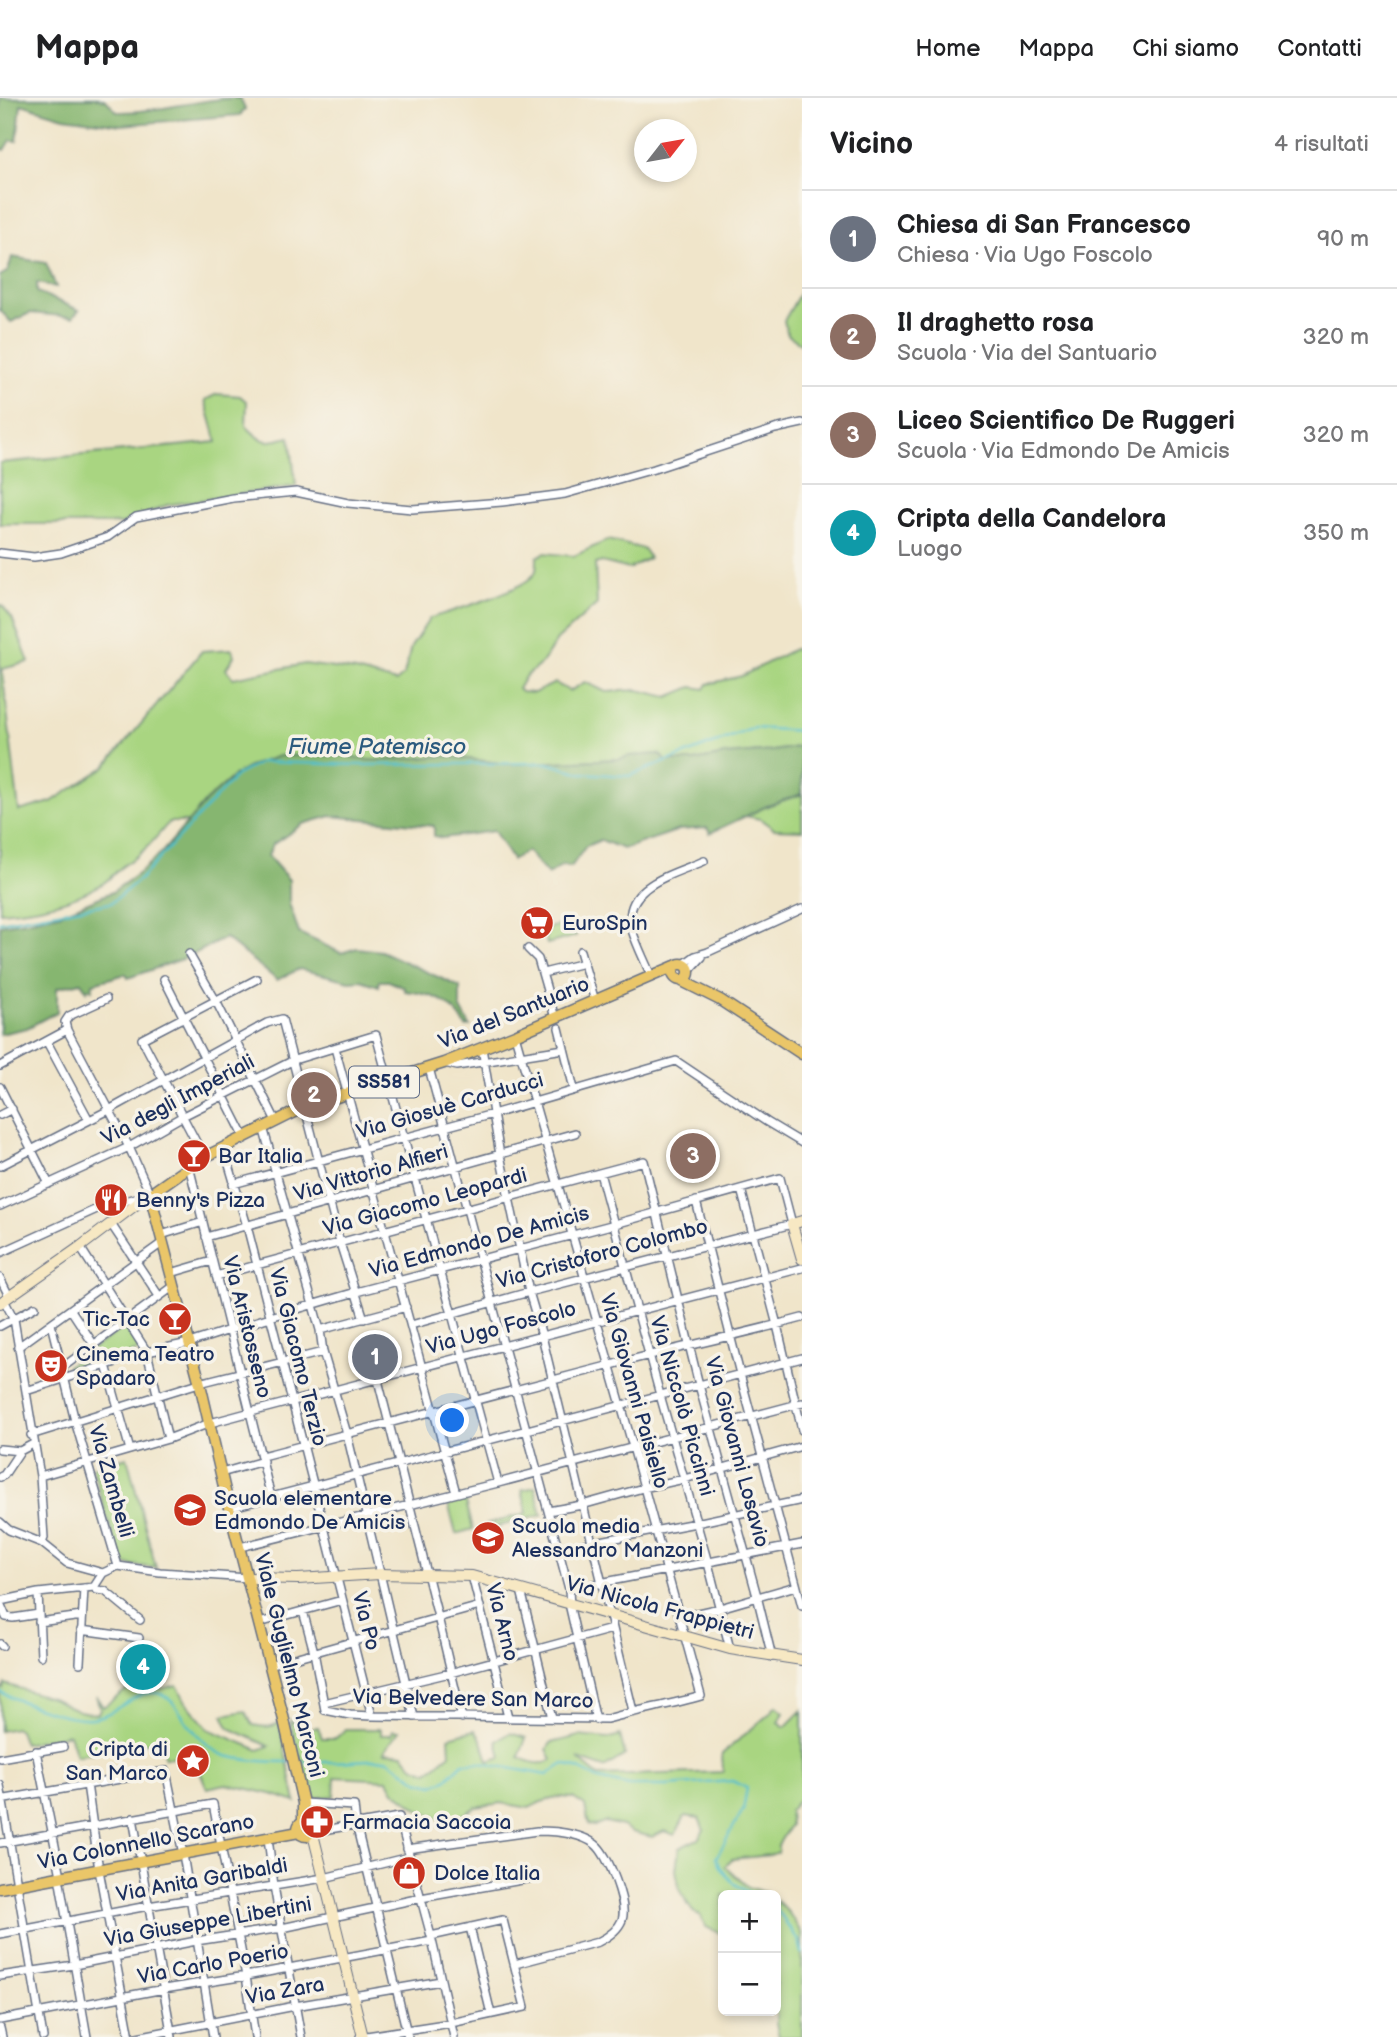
<!DOCTYPE html>
<html lang="it">
<head>
<meta charset="utf-8">
<style>
	body { margin:0; font-family:"Balsamiq Sans",sans-serif; background:#f6f6f6; color:#202124 }
	.controls { position:absolute; right:21px; bottom:21px; display:grid; overflow:hidden; border-radius:10px; box-shadow:0 4px 10px #0003 }
	.controls button { width:63px; height:63px; display:grid; place-items:center; padding:0; border:0; border-bottom:2px solid #e0e0e0; background:#fff; color:#202124; font:35px sans-serif }
	.compass { position:absolute; left:634px; top:21px; width:63px; height:63px; border-radius:50%; background:#fff; box-shadow:0 4px 10px #0003; rotate:59deg }
	.you { position:absolute; left:453px; top:1323px; width:24px; height:24px; margin:-18px; border:5px solid #fff; border-radius:50%; background:#1a73e8; box-shadow:0 0 0 10px #1a73e833 }
	.badge { display:grid; place-items:center; width:46px; height:46px; border-radius:50%; background:#c8321e; color:#fff; font-size:23px; font-weight:700 }
	.pin { position:absolute; translate:-50% -50%; border:4px solid #fff; box-shadow:0 2px 7px #0006 }
	.list { margin:0; padding:0; list-style:none }
	h2 { display:flex; justify-content:space-between; align-items:center; height:91px; margin:0; padding:0 28px; font-size:30px }
	h2 small { font-size:23px; font-weight:400; color:#757577 }
	.list li { display:grid; grid-template-columns:46px 1fr auto; gap:21px; align-items:center; box-sizing:border-box; height:98px; padding:0 28px; border-top:2px solid #e0e0e0 }
	.list b { display:block; font-size:26px; white-space:nowrap }
	.list p { margin:0; font-size:23px; white-space:nowrap; color:#757577 }
	.list em { font-size:23px; font-style:normal; color:#757577 }
	.map { position:relative; flex:none; width:802px; height:1939px; overflow:hidden }
	header { display:flex; align-items:center; gap:42px; box-sizing:border-box; height:98px; padding:0 35px; background:#fff; border-bottom:2px solid #e0e0e0 }
	header strong { font-size:33px }
	nav { display:flex; gap:38px; margin-inline-start:auto; font-size:24px }
	main { display:flex }
	aside { flex:1; background:#fff }
	.map>svg:first-child { display:block }
</style>
</head>
<body>
<header>
<strong>Mappa</strong>
<nav><a>Home</a><a>Mappa</a><a>Chi siamo</a><a>Contatti</a></nav>
</header>
<main>
<div class="map">
<svg width="802" height="1939" viewBox="0 0 802 1939">
	<rect width="100%" height="100%" fill="#f7f3e8"/>
	<filter id="ink" filterUnits="userSpaceOnUse"><feTurbulence type="fractalNoise" baseFrequency=".0143" numOctaves="2"/><feDisplacementMap in="SourceGraphic" scale="14" xChannelSelector="R" yChannelSelector="G"/><feConvolveMatrix kernelMatrix="1 2 1 2 8 2 1 2 1" color-interpolation-filters="sRGB"/></filter>
	<filter id="wash" filterUnits="userSpaceOnUse"><feTurbulence type="fractalNoise" baseFrequency=".00686" numOctaves="4" result="noise"/><feDisplacementMap in="SourceGraphic" scale="28" xChannelSelector="R" yChannelSelector="G"/><feGaussianBlur stdDeviation="1.57" result="paint"/><feColorMatrix in="noise" values="0 0 0 0 0 0 0 0 0 0 0 0 0 0 0 0 0 1.4 0 .05"/><feComposite in="paint" operator="in"/></filter>
	<g filter="url(#wash)">
		<rect width="100%" height="100%" fill="#f0e5ca"/>
		<!-- green -->
		<path fill="#a9d581" stroke="#628270" stroke-width="2" d="M802,191V246L788,237L784,223Z
			M217,296L240,298L247,304L246,328C264,346 264,345 290,339L296,388L167,407L123,426H0V365L217,344L205,302Z
			M608,442L644,451L649,460L629,471L602,464L595,466L597,506L557,542L542,565L525,579L518,591L521,594L534,595L555,585L570,593L585,584L606,594L638,592L668,599L692,589L705,591L708,586L742,578L794,551L802,552V648L773,653L725,657L694,663H667L658,656L629,658L620,661L508,666L445,658L388,662H369L342,657L279,658L253,667L235,677L206,703L189,724H169C153,744 144,754 123,768C116,773 110,781 102,786C71,805 35,811 0,814V507H2L12,520L29,564L2,571L19,713L51,704L105,669L202,553L232,551L234,558L226,571L233,580L305,566L356,573L396,584L404,577L411,549L430,520C450,514 526,492 535,475C537,472 537,464 537,459L544,455L574,458Z
			M802,696V732L774,731L760,721L745,718L776,704Z
			M573,824L576,838L547,846L544,831Z
			M126,1228L142,1252L70,1276L67,1268Z
			M127,1359L156,1470L121,1466L92,1369Z
			M535,1389L542,1417L488,1431L487,1426L527,1415L522,1392Z
			M465,1400L473,1431L456,1436L448,1405Z
			M5,1586L54,1601L79,1613L97,1616L100,1611L96,1598L103,1609L132,1588L152,1587L161,1591L177,1587L186,1604L208,1631L259,1652L269,1648L229,1630L223,1617L245,1613L253,1627C261,1629 273,1630 279,1624L296,1704L271,1696L226,1686L207,1690L197,1667L187,1669L179,1658L165,1660L159,1643L136,1648L133,1644L120,1646V1649L76,1658L69,1636L24,1646L19,1633L15,1630L0,1633V1590L3,1591Z
			M776,1608L784,1615L778,1624L785,1629L802,1612V1698L789,1713L790,1727L778,1747V1754L770,1757L732,1761L725,1768L748,1789L767,1795L770,1797H723V1837L706,1829L700,1817L693,1814L686,1803L679,1789L676,1772L679,1750L698,1741L704,1732L699,1720L685,1718L675,1737L664,1733L652,1739L632,1734L622,1728L606,1724L596,1728L589,1727L585,1708L573,1700L560,1699L541,1704L529,1710L501,1705L476,1709L461,1718L442,1721L421,1713L394,1693L388,1682L335,1679L334,1698L307,1701L290,1622L305,1632L318,1629L322,1640H336L346,1631H381V1637H391L393,1632L399,1633L384,1654L403,1656L413,1668L428,1674L450,1656L449,1639L475,1632L482,1643L488,1663L501,1659L497,1643L510,1635L526,1640L519,1659C531,1665 540,1668 552,1662L547,1651L551,1645L579,1638L607,1641L620,1637L625,1657L604,1670L578,1661L598,1678L723,1674L722,1656L769,1616Z
			M776,1802L789,1815L802,1836V1939H779L776,1925Z"/>
		<!-- forest -->
		<path fill="#86b66f" stroke="#507266" stroke-width="2" d="M0,0H98L106,2L117,14C159,15 198,0 240,0L245,11L240,17L121,27L64,19L21,6L17,43L11,42L5,52L0,50Z
			M12,159L46,165L56,189L37,185V194L79,212L73,219L30,215L11,224L0,212V178L8,173Z
			M802,648V696L767,708L710,735L707,730L679,732L623,751L601,742L586,748L571,769L562,767L548,777L527,753L512,762L494,733L442,740L434,738V728L331,718L303,726L272,747L268,758L289,782V805L299,835L341,855L357,850L381,853L460,889V909L470,928L466,929C453,903 434,896 405,893V890L389,883H379V888L361,882L350,883L299,871L277,882L225,840L188,859L128,880L126,876L93,885L92,892L88,890L87,893L81,884L57,890V914L27,930L0,936V827L27,823L59,816L112,794L139,775L163,753L206,703L235,677L253,667L279,658L342,657L369,662H388L445,658L508,666L620,661L629,658L659,656L667,663H694L725,657L773,653Z"/>
		<g fill="none" stroke-linecap="round" stroke-linejoin="round">
			<!-- stream -->
			<path stroke="#50bdc8" stroke-width="2.5" d="M0,824L111,805L141,780L237,677L262,664L361,667L547,665L581,675L629,678L754,630L802,633
				M0,1594C23,1605 67,1622 92,1620C117,1618 137,1588 161,1596C174,1601 178,1613 186,1623C196,1636 210,1653 226,1658C246,1663 270,1664 290,1664
				M297,1664H334L387,1661L418,1683L433,1687L446,1682L463,1665H481L547,1677L564,1666L577,1670L598,1681L629,1688H667L732,1683L747,1690L743,1712L716,1760C723,1778 736,1789 754,1797
				M776,1811L799,1843L802,1855"/>
		</g>
	</g>
	<g filter="url(#ink)">
		<g fill="none" stroke-linecap="round" stroke-linejoin="round">
			<!-- street casing -->
			<g stroke="#666f84" stroke-width="10">
				<path id="street" d="M0,455L34,459L61,455L108,439L136,419L233,400L296,394L348,405L412,411L502,404L565,396L654,371L775,331L802,325
					M528,851L538,861L555,920
					M580,853L595,903
					M189,856L216,903L276,1023
					M684,866L695,858L708,854L802,811
					M690,872L702,859
					M543,875L584,865
					M651,878C645,863 637,848 632,832C620,788 674,776 704,763
					M164,881L244,1038
					M559,930L574,991
					M47,944L89,1022
					M335,950L456,1395
					M482,950L500,1057L529,1194L542,1238L633,1613
					M444,965L457,968L564,951
					M0,968L67,932
					M429,970L569,1491L570,1510L596,1622
					M0,989L49,1086
					M0,1017L12,1011
					M263,1029L320,1232L323,1254L347,1336L414,1619
					M224,1050L247,1128L292,1303L372,1618
					M204,1059L142,941L257,881
					M0,1068L109,1012L267,925L282,921L340,1145L364,1221
					M189,1068L271,1399
					M600,1075L660,1297L708,1465L730,1551
					M233,1086L493,1016L676,963L767,1024L802,1045
					M741,1091L777,1227L802,1332
					M696,1103L740,1276L802,1508
					M0,1108L129,1049L183,1018L294,962L376,937L498,1385
					M111,1126L159,1198
					M161,1137L203,1124
					M206,1139L575,1035
					M80,1149L147,1254L168,1341
					M0,1155L99,1110L150,1096L129,1049L67,932L65,924L69,918L106,901
					M171,1175L212,1163
					M216,1178L644,1063L699,1287L757,1498L772,1559
					M0,1180L9,1198
					M4,1202L14,1221L40,1378L44,1440L42,1445
					M71,1212L94,1247
					M51,1226L75,1323L118,1468
					M0,1228L35,1209
					M320,1232L406,1209
					M18,1249L162,1145
					M106,1267L130,1352
					M63,1269L174,1188
					M378,1282L438,1519L462,1620
					M26,1293L147,1254L189,1245L270,1219L356,1194L615,1126L780,1080L792,1126L529,1194L411,1227
					M31,1337L199,1285L323,1254
					M0,1351L20,1353
					M262,1358C379,1328 495,1297 611,1267C675,1250 739,1237 802,1220
					M221,1375L263,1363
					M40,1378L168,1341L210,1325L251,1314L802,1170
					M0,1379L4,1377L20,1353L33,1346
					M229,1410L802,1260
					M548,1413L582,1407L643,1390L684,1381L802,1348
					M0,1424L9,1432L42,1445L67,1465L103,1475
					M240,1449L498,1385L802,1305
					M558,1451L696,1425L802,1402
					M103,1475L118,1468L160,1474L248,1480
					M472,1478L508,1619
					M94,1489L97,1492L105,1493L140,1522
					M569,1491L802,1446
					M521,1492L552,1620
					M38,1495L41,1558
					M0,1503L38,1495L94,1489L103,1475
					M0,1505L6,1519L13,1520L39,1516
					M303,1513L314,1554L325,1612L350,1617L372,1618L607,1621C638,1612 670,1607 701,1598L633,1349L515,937
					M680,1519L720,1510L796,1488
					M39,1524L82,1518
					M259,1525L342,1502
					M81,1532L139,1540
					M0,1546L2,1548
					M80,1565L84,1490
					M269,1567L480,1508
					M324,1605L450,1575L612,1531
					M36,1653L60,1773
					M0,1660L63,1649
					M87,1686L99,1772L130,1939
					M0,1687L43,1939
					M0,1702L166,1673L183,1756L213,1939
					M303,1705L354,1708L356,1726L408,1939
					M133,1720L172,1939
					M313,1731L318,1733L399,1719L431,1838L454,1939
					M268,1740L274,1788L301,1939
					M0,1745L213,1706L246,1878L255,1939
					M407,1751L537,1733C556,1733 580,1735 595,1746C608,1756 628,1806 622,1822C618,1832 608,1839 598,1844L515,1866
					M59,1779L87,1939
					M470,1829L491,1916
					M0,1836L148,1808L324,1780L409,1759
					M0,1878L74,1867L196,1843L282,1830L421,1800L533,1780
					M0,1922L164,1891L246,1878L432,1843
					M0,1930L2,1939
					M137,1939L295,1908L441,1883
					M360,1939L451,1925L525,1909L503,1822L431,1838"/>
			</g>
			<!-- secondary casing -->
			<g stroke="#666f84" stroke-width="12">
				<path id="secondary" d="M802,1123L792,1126L802,1161
					M0,1205L80,1149L150,1096
					M248,1480L298,1481L380,1476L472,1478L730,1551L802,1562
					M311,1735L314,1740L363,1939"/>
			</g>
			<!-- primary casing -->
			<g stroke="#666f84" stroke-width="13">
				<path id="primary" d="M673 874a8 8 0 1 1 16 0a8 8 0 1 1-16 0Z
					M682,883L720,902L802,956
					M303,1723H308L312,1726V1733L307,1738C297,1738 295,1728 303,1723V1705L284,1622L229,1410L200,1286L150,1096L197,1063L305,1009L444,965L515,937L675,868
					M0,1790L299,1734"/>
			</g>
			<!-- street -->
			<use href="#street" stroke="#fff" stroke-width="7"/>
			<!-- secondary -->
			<use href="#secondary" stroke="#f7e8c3" stroke-width="10"/>
			<!-- primary -->
			<use href="#primary" stroke="#eac669" stroke-width="10"/>
		</g>
	</g>
	<!-- icons -->
	<defs>
		<g id="supermarket-disc" transform="scale(1.75)"><circle r="9.5" fill="#c8321e" stroke="#f7f3e8"/><path d="M-6-5.5h2.5l.6 2H6L4.5 2H-2.5L-4.4-4H-6ZM-1.5 3.2a1.3 1.3 0 1 0 .1 0ZM3 3.2a1.3 1.3 0 1 0 .1 0Z" fill="#fff"/></g>
		<g id="bar-disc" transform="scale(1.75)"><circle r="9.5" fill="#c8321e" stroke="#f7f3e8"/><path d="M-6-5H6L.8 .8V4.5H3.5V6h-7V4.5H-.8V.8Z" fill="#fff"/></g>
		<g id="restaurant-disc" transform="scale(1.75)"><circle r="9.5" fill="#c8321e" stroke="#f7f3e8"/><path d="M-5-6h1v4h1v-4h1v4h1v-4h1v5L-1.5 .5V6h-2V.5L-5-1ZM5-6V6H3V1.5H1.5Q1.5-4 5-6Z" fill="#fff"/></g>
		<g id="theatre-disc" transform="scale(1.75)"><circle r="9.5" fill="#c8321e" stroke="#f7f3e8"/><path d="M-5-5.5Q0-4 5-5.5V0Q5 5 0 6Q-5 5-5 0ZM-3.3-2.5H-1v1.5H-3.3ZM1-2.5H3.3v1.5H1ZM-2.8 1Q0 5.5 2.8 1Z" fill="#fff"/></g>
		<g id="school-disc" transform="scale(1.75)"><circle r="9.5" fill="#c8321e" stroke="#f7f3e8"/><path d="M0-5L7-2L0 1L-7-2ZM-4 1L0 2.5L4 1V4Q0 6-4 4Z" fill="#fff"/></g>
		<g id="sight-disc" transform="scale(1.75)"><circle r="9.5" fill="#c8321e" stroke="#f7f3e8"/><path d="M0-6L1.8-2.2L6-1.7L2.9 1.2L3.7 5.4L0 3.3L-3.7 5.4L-2.9 1.2L-6-1.7L-1.8-2.2Z" fill="#fff"/></g>
		<g id="pharmacy-disc" transform="scale(1.75)"><circle r="9.5" fill="#c8321e" stroke="#f7f3e8"/><path d="M-2-6h4v4h4v4h-4v4h-4v-4h-4v-4h4Z" fill="#fff"/></g>
		<g id="shop-disc" transform="scale(1.75)"><circle r="9.5" fill="#c8321e" stroke="#f7f3e8"/><path d="M-5-2.5h2.3a2.7 3.5 0 0 1 5.4 0H5L5.5 6h-11ZM-1.5-2.5h3a1.5 2.3 0 0 0-3 0Z" fill="#fff"/></g>
	</defs>
	<g fill-rule="evenodd">
		<use href="#supermarket-disc" x="537" y="825"/>
		<use href="#bar-disc" x="194" y="1058"/>
		<use href="#restaurant-disc" x="111" y="1102"/>
		<use href="#bar-disc" x="175" y="1221"/>
		<use href="#theatre-disc" x="51" y="1268"/>
		<use href="#school-disc" x="190" y="1412"/>
		<use href="#school-disc" x="488" y="1440"/>
		<use href="#sight-disc" x="193" y="1663"/>
		<use href="#pharmacy-disc" x="317" y="1724"/>
		<use href="#shop-disc" x="409" y="1775"/>
	</g>
	<g text-anchor="middle" dominant-baseline="central" stroke-width="7" stroke-linejoin="round" paint-order="stroke">
		<!-- shield labels -->
		<rect fill="#f7f3e8" stroke="#5d6a87" stroke-width="2" x="349" y="968.5" width="70" height="31" rx="5"/>
		<g font-size="19" font-weight="bold" fill="#1b2f5e">
			<text x="384" y="984">SS581</text>
		</g>
		<!-- poi labels -->
		<g font-size="21" fill="#1b2f5e" stroke="#f7f3e8" text-anchor="start">
			<text x="562" y="825">EuroSpin</text>
			<text x="218" y="1058">Bar Italia</text>
			<text x="136" y="1102">Benny's Pizza</text>
			<text x="150" y="1221" text-anchor="end">Tic-Tac</text>
			<text x="76" y="1256">Cinema Teatro<tspan x="76" dy="24">Spadaro</tspan></text>
			<text x="214" y="1400">Scuola elementare<tspan x="214" dy="24">Edmondo De Amicis</tspan></text>
			<text x="512" y="1428">Scuola media<tspan x="512" dy="24">Alessandro Manzoni</tspan></text>
			<text x="168" y="1651" text-anchor="end">Cripta di<tspan x="168" dy="24">San Marco</tspan></text>
			<text x="342" y="1724">Farmacia Saccoia</text>
			<text x="434" y="1775">Dolce Italia</text>
		</g>
		<!-- street labels -->
		<g font-size="21" fill="#1b2f5e" stroke="#f7f3e8">
			<text transform="translate(514 915) rotate(-22)">Via del Santuario</text>
			<text transform="translate(178 1002) rotate(-28)">Via degli Imperiali</text>
			<text transform="translate(450 1008) rotate(-16)">Via Giosuè Carducci</text>
			<text transform="translate(371 1075) rotate(-16)">Via Vittorio Alfieri</text>
			<text transform="translate(425 1104) rotate(-15)">Via Giacomo Leopardi</text>
			<text transform="translate(479 1144) rotate(-15)">Via Edmondo De Amicis</text>
			<text transform="translate(602 1156) rotate(-15)">Via Cristoforo Colombo</text>
			<text transform="translate(247 1229) rotate(76)">Via Aristosseno</text>
			<text transform="translate(501 1230) rotate(-15)">Via Ugo Foscolo</text>
			<text transform="translate(298 1259) rotate(76)">Via Giacomo Terzio</text>
			<text transform="translate(634 1293) rotate(74)">Via Giovanni Paisiello</text>
			<text transform="translate(682 1308) rotate(74)">Via Niccolò Piccinni</text>
			<text transform="translate(737 1354) rotate(75)">Via Giovanni Losavio</text>
			<text transform="translate(111 1383) rotate(74)">Via Zambelli</text>
			<text transform="translate(660 1510) rotate(15)">Via Nicola Frappietri</text>
			<text transform="translate(366 1523) rotate(76)">Via Po</text>
			<text transform="translate(502 1524) rotate(76)">Via Arno</text>
			<text transform="translate(289 1567) rotate(76)">Viale Guglielmo Marconi</text>
			<text transform="translate(473 1601) rotate(1)">Via Belvedere San Marco</text>
			<text transform="translate(146 1744) rotate(-11)">Via Colonnello Scarano</text>
			<text transform="translate(202 1782) rotate(-10)">Via Anita Garibaldi</text>
			<text transform="translate(208 1824) rotate(-10)">Via Giuseppe Libertini</text>
			<text transform="translate(213 1866) rotate(-10)">Via Carlo Poerio</text>
			<text transform="translate(285 1893) rotate(-10)">Via Zara</text>
		</g>
		<!-- water labels -->
		<g font-size="23" font-style="italic" fill="#2b5a7e" stroke="#f7f3e8">
			<text x="377" y="649">Fiume Patemisco</text>
		</g>
	</g>
</svg>
<div class="controls">
<button>+</button>
<button>−</button>
</div>
<svg class="compass" viewBox="-18 -18 36 36"><path d="M0-13l5 13h-10z" fill="#e53935"/><path d="M0 13l5-13h-10z" fill="#757577"/></svg>
<div class="you"></div>
<div class="pin badge" style="left:375px;top:1259px;background:#6b7280">1</div>
<div class="pin badge" style="left:314px;top:997px;background:#8d6e63">2</div>
<div class="pin badge" style="left:693px;top:1058px;background:#8d6e63">3</div>
<div class="pin badge" style="left:143px;top:1569px;background:#0f9aa8">4</div>
</div>
<aside>
<h2>Vicino<small>4 risultati</small></h2>
<ul class="list">
<li><span class="badge" style="background:#6b7280">1</span><div><b>Chiesa di San Francesco</b><p>Chiesa · Via Ugo Foscolo</p></div><em>90 m</em></li>
<li><span class="badge" style="background:#8d6e63">2</span><div><b>Il draghetto rosa</b><p>Scuola · Via del Santuario</p></div><em>320 m</em></li>
<li><span class="badge" style="background:#8d6e63">3</span><div><b>Liceo Scientifico De Ruggeri</b><p>Scuola · Via Edmondo De Amicis</p></div><em>320 m</em></li>
<li><span class="badge" style="background:#0f9aa8">4</span><div><b>Cripta della Candelora</b><p>Luogo</p></div><em>350 m</em></li>
</ul>
</aside>
</main>
</body>
</html>
